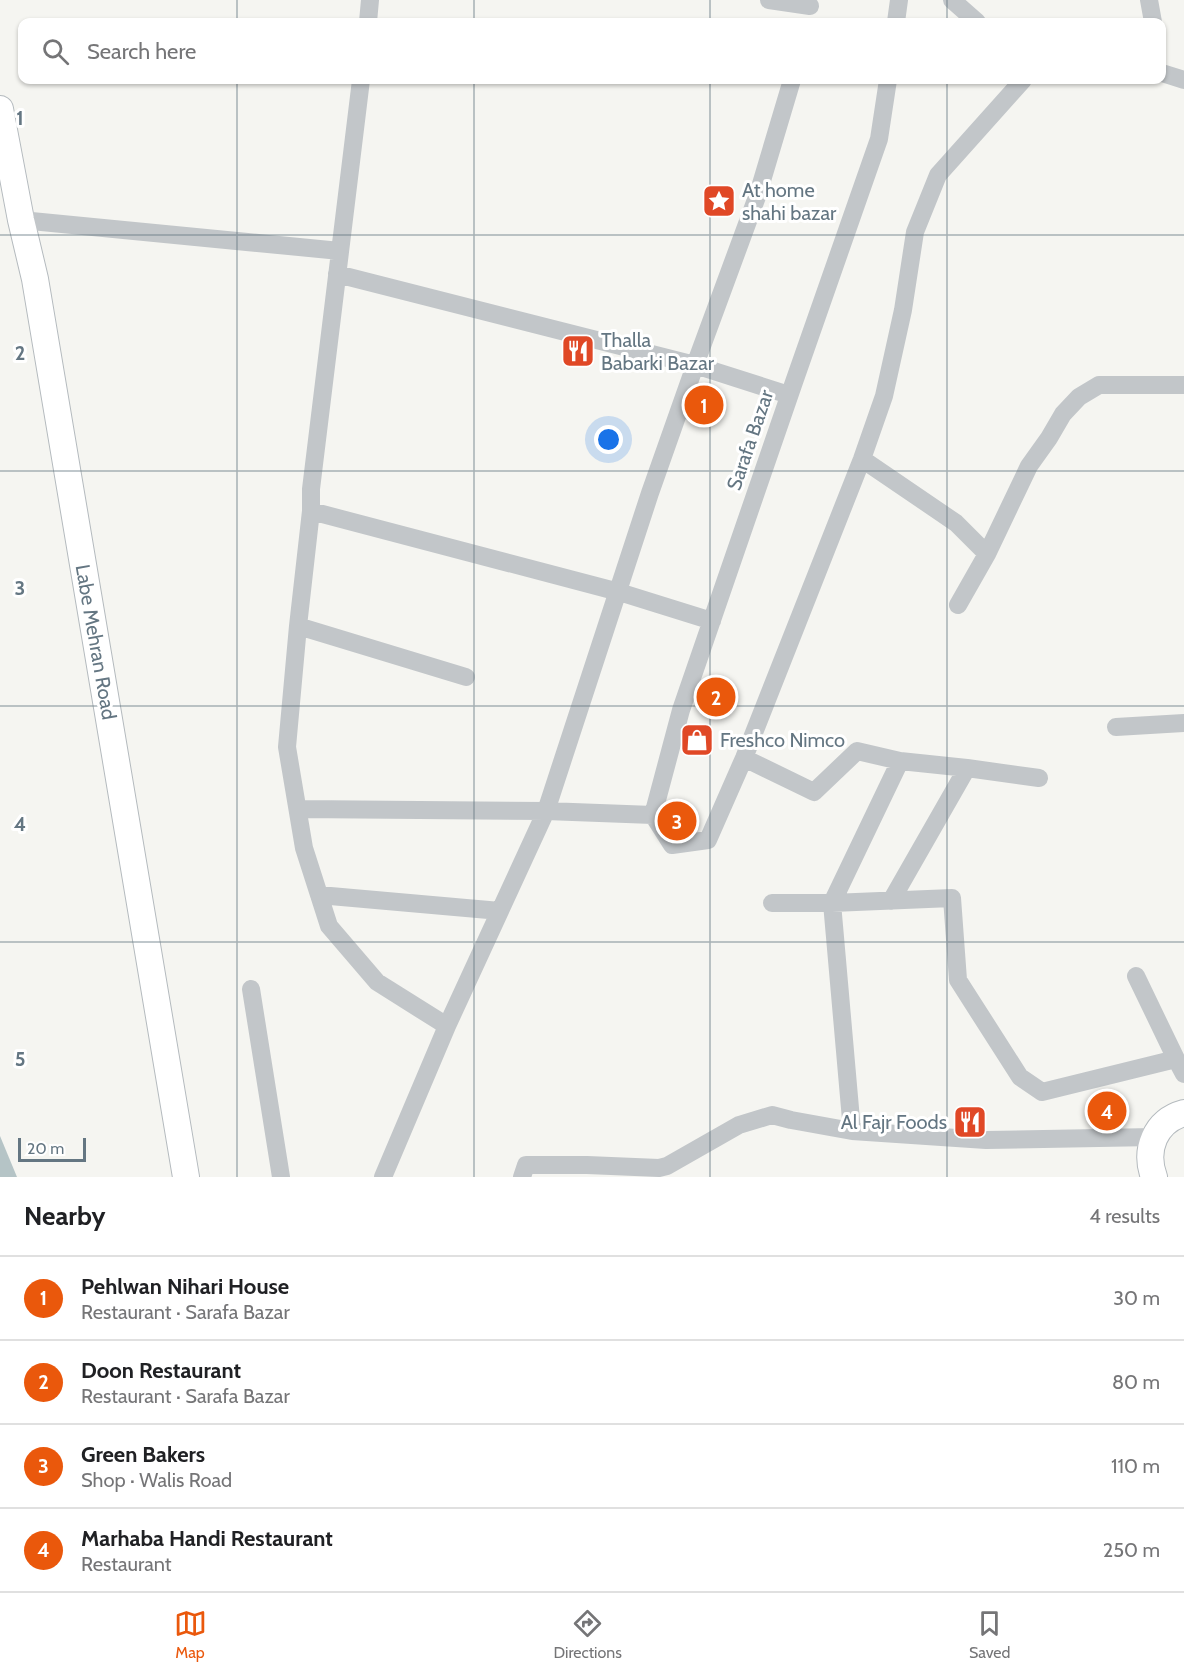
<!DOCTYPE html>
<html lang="en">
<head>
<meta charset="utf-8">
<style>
	body { margin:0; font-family:Cabin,sans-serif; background:#f2f2f2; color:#202124 }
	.scale { position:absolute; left:18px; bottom:15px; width:68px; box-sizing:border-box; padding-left:6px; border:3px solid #647682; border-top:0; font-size:16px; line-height:21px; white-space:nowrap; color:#647682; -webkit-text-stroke:4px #fff; paint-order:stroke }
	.you { position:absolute; left:609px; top:440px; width:21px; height:21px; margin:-15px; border:4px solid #fff; border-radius:50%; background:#1a73e8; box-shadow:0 0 0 9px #1a73e833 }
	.badge { display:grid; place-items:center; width:39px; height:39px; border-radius:50%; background:#ea580c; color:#fff; font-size:20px; font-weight:700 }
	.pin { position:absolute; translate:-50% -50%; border:3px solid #fff; box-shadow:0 2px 6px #0006 }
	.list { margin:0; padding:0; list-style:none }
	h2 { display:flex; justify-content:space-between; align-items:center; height:78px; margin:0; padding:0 24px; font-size:26px }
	h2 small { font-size:20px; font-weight:400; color:#757577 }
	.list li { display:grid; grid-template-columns:39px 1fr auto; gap:18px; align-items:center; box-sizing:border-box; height:84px; padding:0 24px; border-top:2px solid #e0e0e0 }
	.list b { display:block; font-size:22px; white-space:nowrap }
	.list p { margin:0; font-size:20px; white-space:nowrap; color:#757577 }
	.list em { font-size:20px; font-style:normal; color:#757577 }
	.icon { flex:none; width:33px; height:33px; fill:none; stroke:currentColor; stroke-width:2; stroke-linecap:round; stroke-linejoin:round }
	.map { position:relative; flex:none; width:1184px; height:1177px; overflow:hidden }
	.search { position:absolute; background:#fff; box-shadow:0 2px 4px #0004; left:18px; right:18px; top:18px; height:66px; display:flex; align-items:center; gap:15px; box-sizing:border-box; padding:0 21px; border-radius:12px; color:#757577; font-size:22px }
	.sheet { height:414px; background:#fff }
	nav { display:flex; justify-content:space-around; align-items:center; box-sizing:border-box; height:84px; border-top:2px solid #e0e0e0; background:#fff; font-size:16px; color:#757577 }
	nav a { display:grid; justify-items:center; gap:3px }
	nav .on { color:#ea580c }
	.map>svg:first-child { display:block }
</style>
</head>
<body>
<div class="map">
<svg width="1184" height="1177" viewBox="0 0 1184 1177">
	<rect width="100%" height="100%" fill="#f5f5f1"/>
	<!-- water -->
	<path fill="#b5c4c6" d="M0,1136L17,1177H0Z"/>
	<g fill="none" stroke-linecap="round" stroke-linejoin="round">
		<!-- secondary casing -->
		<g stroke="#b4babe" stroke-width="28">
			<path id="secondary" d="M0,109L21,220L35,279L186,1177
				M1154,1177C1144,1150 1155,1121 1184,1113"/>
		</g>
		<!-- street -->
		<path stroke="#c2c6c9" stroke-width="18" d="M769,0L810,6
			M952,0L977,22
			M1149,0L1153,22
			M368,22L370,0
			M896,22L899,0
			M1162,73L1184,80
			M361,80L311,489V511L298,626L287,747L304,848L329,926L377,982L447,1026
			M21,220L340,251
			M337,274L695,365L789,395
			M862,459L956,523L987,554
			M311,511L619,592L712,621
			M958,605L987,554L1029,466L1049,438L1063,414L1079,397L1099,385H1184
			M298,626L466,677
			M1116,727L1184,723
			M744,758L814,792L857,751L900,761L967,768L1039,778
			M298,809L546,811L447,1026L383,1177
			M653,815L672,845L708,840L744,758L862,459L884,396L903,310L915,232L938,175L1023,80
			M653,815L546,811L650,493L698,357L758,194L792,80
			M653,815L681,710L794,382L879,139L888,80
			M319,895L500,911
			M891,901L967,768
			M772,903H832L952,898L958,980L1020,1077L1042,1092L1176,1059L1184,1074
			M1136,976L1176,1059
			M251,989L281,1177
			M852,1131L832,903L900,761
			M522,1177L526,1165H587L659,1168L667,1166L739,1125L772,1115L791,1120L852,1131L986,1140L1154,1137"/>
		<!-- secondary -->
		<use href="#secondary" stroke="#fff" stroke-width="26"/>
	</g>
	<!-- grid -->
	<path fill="none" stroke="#647682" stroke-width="1.5" stroke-opacity="0.55" d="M237,0V22M474,0V22M710,0V22M947,0V22M237,80V1177M474,80V1177M710,80V1177M947,80V1177M0,235H1184M0,471H1184M0,706H1184M0,942H1184"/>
	<!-- icons -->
	<defs>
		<g id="sight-square" transform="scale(1.725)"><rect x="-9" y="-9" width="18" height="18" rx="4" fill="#e04826" stroke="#fff"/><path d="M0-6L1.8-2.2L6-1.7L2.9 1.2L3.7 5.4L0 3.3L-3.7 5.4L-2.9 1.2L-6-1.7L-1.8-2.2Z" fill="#fff"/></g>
		<g id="restaurant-square" transform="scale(1.725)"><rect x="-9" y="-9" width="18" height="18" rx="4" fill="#e04826" stroke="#fff"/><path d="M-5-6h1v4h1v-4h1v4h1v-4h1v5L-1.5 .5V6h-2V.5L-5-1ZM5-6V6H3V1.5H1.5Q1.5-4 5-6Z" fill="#fff"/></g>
		<g id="shop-square" transform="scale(1.725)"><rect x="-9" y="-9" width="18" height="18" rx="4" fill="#e04826" stroke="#fff"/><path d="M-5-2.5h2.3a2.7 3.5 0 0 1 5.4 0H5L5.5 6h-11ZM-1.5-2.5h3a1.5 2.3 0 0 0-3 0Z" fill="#fff"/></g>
	</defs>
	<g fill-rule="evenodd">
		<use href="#sight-square" x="719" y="201"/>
		<use href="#restaurant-square" x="578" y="351"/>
		<use href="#shop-square" x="697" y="740"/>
		<use href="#restaurant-square" x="970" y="1122"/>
	</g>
	<g text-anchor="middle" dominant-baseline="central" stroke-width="6" stroke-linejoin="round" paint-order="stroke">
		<!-- poi labels -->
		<g font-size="20" fill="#647682" stroke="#fff" text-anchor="start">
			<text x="742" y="190">At home<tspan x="742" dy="23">shahi bazar</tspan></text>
			<text x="601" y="340">Thalla<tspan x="601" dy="23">Babarki Bazar</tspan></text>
			<text x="720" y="740">Freshco Nimco</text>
			<text x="947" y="1122" text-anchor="end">Al Fajr Foods</text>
		</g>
		<!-- street labels -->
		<g font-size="20" fill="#647682" stroke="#fff">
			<text transform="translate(750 440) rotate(-71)">Sarafa Bazar</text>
			<text transform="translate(96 642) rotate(80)">Labe Mehran Road</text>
		</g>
	</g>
	<g font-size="20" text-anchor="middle" font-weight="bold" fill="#647682" stroke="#fff" stroke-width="6" stroke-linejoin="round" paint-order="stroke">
		<text x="20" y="125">1</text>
		<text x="20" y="360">2</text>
		<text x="20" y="595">3</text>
		<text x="20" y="831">4</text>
		<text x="20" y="1066">5</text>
	</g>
</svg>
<div class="scale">20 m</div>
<div class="you"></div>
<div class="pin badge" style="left:704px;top:405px">1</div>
<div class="pin badge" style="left:716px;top:697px">2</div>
<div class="pin badge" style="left:677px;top:821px">3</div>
<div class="pin badge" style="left:1107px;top:1111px">4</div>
<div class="search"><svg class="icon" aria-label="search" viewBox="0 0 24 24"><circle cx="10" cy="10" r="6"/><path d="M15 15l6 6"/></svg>Search here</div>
</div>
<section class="sheet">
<h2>Nearby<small>4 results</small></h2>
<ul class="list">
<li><span class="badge">1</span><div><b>Pehlwan Nihari House</b><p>Restaurant · Sarafa Bazar</p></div><em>30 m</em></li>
<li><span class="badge">2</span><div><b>Doon Restaurant</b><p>Restaurant · Sarafa Bazar</p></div><em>80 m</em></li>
<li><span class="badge">3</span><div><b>Green Bakers</b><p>Shop · Walis Road</p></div><em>110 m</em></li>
<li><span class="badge">4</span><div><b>Marhaba Handi Restaurant</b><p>Restaurant</p></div><em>250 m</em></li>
</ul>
</section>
<nav>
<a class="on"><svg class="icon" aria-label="map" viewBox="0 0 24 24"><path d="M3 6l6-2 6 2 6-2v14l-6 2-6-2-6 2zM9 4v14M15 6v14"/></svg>Map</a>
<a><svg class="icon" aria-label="directions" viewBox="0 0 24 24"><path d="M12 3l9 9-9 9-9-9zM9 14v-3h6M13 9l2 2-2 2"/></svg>Directions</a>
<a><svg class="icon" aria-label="saved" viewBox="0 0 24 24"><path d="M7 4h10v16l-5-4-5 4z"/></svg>Saved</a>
</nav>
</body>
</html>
